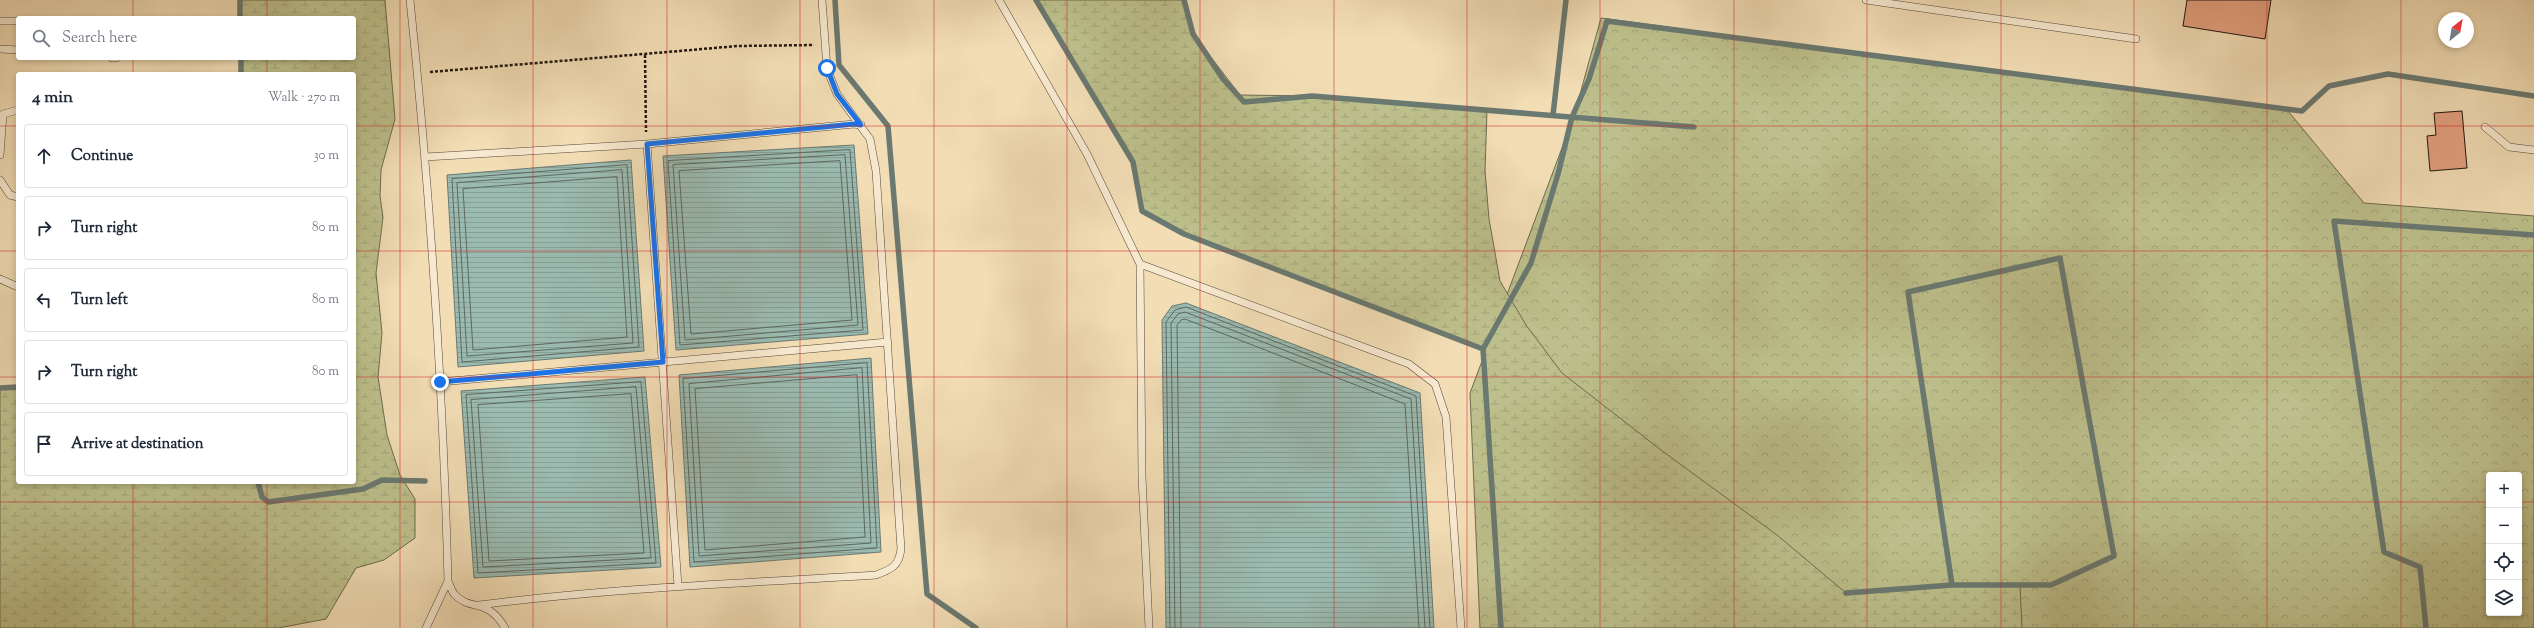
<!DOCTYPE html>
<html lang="en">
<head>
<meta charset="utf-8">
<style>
	body { margin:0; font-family:"Sorts Mill Goudy",serif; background:#f6f6f7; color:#1f2937 }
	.controls { position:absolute; right:12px; bottom:12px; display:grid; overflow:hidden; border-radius:4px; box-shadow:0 2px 6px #0003 }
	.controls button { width:36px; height:36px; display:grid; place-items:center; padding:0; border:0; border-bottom:1px solid #e0e1e3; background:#fff; color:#1f2937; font:20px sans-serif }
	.compass { position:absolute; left:2438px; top:12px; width:36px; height:36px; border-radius:50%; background:#fff; box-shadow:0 2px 6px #0003; rotate:31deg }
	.stop { position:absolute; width:12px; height:12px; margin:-9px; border:3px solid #1a73e8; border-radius:50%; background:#fff }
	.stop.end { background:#1a73e8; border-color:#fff; box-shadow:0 1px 4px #0008 }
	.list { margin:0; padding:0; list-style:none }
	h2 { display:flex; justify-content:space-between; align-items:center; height:52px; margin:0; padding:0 16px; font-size:17px }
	h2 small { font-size:13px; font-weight:400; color:#747a83 }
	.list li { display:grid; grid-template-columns:26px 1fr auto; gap:12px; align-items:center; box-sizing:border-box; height:64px; margin:0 8px 8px; padding:0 8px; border:1px solid #e0e1e3; border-radius:4px }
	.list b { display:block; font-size:15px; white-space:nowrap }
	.list em { font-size:13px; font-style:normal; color:#747a83 }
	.icon { flex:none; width:22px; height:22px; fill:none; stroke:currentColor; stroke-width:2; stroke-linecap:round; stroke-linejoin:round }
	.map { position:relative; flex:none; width:2534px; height:628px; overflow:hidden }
	.search { position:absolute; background:#fff; box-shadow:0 2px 6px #0003; left:16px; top:16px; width:340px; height:44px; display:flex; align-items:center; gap:10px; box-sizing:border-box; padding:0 14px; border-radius:4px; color:#747a83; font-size:15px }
	.panel { position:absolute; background:#fff; box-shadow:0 2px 6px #0003; left:16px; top:72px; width:340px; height:412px; border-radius:4px }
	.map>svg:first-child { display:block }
</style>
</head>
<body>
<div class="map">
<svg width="2534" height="628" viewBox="0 0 2534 628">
	<defs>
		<pattern id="forest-crowns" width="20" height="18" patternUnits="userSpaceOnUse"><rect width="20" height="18" fill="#bdc08c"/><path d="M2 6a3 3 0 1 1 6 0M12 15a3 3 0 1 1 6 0" fill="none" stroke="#a2a478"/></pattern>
		<pattern id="wetland-marsh" width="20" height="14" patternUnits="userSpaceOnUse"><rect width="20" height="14" fill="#bdc08c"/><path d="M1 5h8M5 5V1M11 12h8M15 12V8" fill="none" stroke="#a2a478"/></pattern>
		<pattern id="water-rules" width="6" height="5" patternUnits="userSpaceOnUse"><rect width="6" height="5" fill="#9bbbb1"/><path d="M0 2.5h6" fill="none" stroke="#85a097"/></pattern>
	</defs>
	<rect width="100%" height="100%" fill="#f2ddb5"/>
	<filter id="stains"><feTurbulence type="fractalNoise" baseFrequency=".005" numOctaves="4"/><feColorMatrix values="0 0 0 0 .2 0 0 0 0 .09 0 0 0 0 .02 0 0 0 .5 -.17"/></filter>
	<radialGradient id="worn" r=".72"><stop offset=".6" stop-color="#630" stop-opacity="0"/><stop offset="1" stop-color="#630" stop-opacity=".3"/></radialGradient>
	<!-- forest -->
	<path fill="url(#forest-crowns)" stroke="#6e6a4e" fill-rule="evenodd" d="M1601,18L2288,111L2364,203L2534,216V628H1480L1470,393L1574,116ZM2489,475H2519V613H2489Z"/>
	<!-- wetland -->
	<path fill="url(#wetland-marsh)" stroke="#6e6a4e" d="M240,0H385L395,119L381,170L380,196L383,217L376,273L382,333L378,377L387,435L400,475L415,499V538L384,560L356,568L326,619L278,628H0V388L18,387V482H354V74H241V58H354V18H240Z
		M1036,0H1184L1193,34L1240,95L1312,96L1487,110L1485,171L1489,219L1500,281L1526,325L1562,373L1661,450L1777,535L1846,593L1952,585H2020L2022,628H1501L1483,349L1184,234L1142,211L1133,162Z"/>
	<!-- water -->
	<path fill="url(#water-rules)" stroke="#6a7971" d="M854,145L868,334L676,350L663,156Z
		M631,160L644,351L458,367L447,175Z
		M1186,303L1420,393L1434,628H1166L1162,320L1172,306Z
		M871,358L881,552L690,567L679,375Z
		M645,377L661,567L474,578L461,391Z"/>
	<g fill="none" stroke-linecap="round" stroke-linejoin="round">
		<!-- shore -->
		<path stroke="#5e6860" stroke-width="1" d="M850,150L863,330L680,345L668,161Z
			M845,155L858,325L685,340L673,165Z
			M840,161L852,320L691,334L679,171Z
			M627,165L639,347L462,362L452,179Z
			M622,170L633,343L467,356L457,183Z
			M617,177L627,337L473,350L463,189Z
			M867,363L877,548L694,562L683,379Z
			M862,368L871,543L699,556L689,384Z
			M857,375L865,537L705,550L695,389Z
			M641,382L656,563L478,573L466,395Z
			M636,387L651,558L483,567L471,400Z
			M631,394L644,553L489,561L478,405Z
			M1170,628L1166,322L1175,310L1186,307L1416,396L1430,628
			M1175,628L1171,323L1178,314L1185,312L1411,399L1425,628
			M1181,628L1177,325L1181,320L1185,319L1405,404L1419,628"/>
		<!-- stream -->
		<path stroke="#6a7971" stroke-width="5.5" d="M240,0V18
			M835,0L839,65L888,126L927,594L976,628
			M1036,0L1133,162L1142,211L1184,234L1483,349
			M1184,0L1193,34L1223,79L1244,102L1312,96L1694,127
			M241,58V74
			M1553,115L1566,0
			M0,388L18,387
			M258,482L262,497L268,502L363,489L382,480L425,481
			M1846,593L1952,585H2051L2114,556L2060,258L1908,292L1952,585
			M1501,628L1483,349L1531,263L1558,174L1572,117L1589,79L1607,21L2302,111L2329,86L2388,74L2534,96
			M2426,628L2420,567L2384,552L2334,221L2534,235"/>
	</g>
	<!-- building -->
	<path fill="#e3a07f" stroke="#201510" d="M2187,0H2271L2265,39L2183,26Z
		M2462,111L2467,168L2430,171L2427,136L2436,135L2434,113Z"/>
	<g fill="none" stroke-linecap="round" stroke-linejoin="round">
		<!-- service casing -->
		<g stroke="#544739" stroke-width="8">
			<path id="service" d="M410,0C430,193 443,387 448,581C450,585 452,592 455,595C472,612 487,597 505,628
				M999,0L1087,154L1140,264L1142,476L1149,628
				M1866,0L2136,39
				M0,21H18
				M0,49L18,50
				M112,58H116
				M2485,127L2509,147L2534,150
				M647,144L678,586
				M0,155L3,114L18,110
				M425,157L647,144L854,124L861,125
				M0,180L10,195L18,197
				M1140,264L1409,364L1435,384L1446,417L1461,628
				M0,279L18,287
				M440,382L888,342
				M479,605C610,588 744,583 876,575C892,569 899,566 901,549L876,171L870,139L837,94L827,69L822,0
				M426,628L448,581"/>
		</g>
		<!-- path -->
		<path stroke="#201510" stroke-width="2.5" stroke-dasharray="3 2" stroke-linecap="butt" d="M645,55L646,132
			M430,72L738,46L814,45"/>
		<!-- service -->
		<use href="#service" stroke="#f7e9cf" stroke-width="7"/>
	</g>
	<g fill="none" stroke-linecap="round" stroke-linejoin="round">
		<!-- route -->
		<path stroke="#1a73e8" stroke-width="5" d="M440,382L663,362L647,144L854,124L861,125L837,94L827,68"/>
	</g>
	<!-- grid -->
	<path fill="none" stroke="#d62828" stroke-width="1" stroke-opacity="0.55" d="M133,0V18M267,0V18M400,0V628M533,0V628M667,0V628M800,0V628M934,0V628M1067,0V628M1200,0V628M1334,0V628M1467,0V628M1600,0V628M1734,0V628M1867,0V628M2001,0V628M2134,0V628M2267,0V628M2401,0V628M133,58V74M267,58V74M0,126H18M354,126H2534M0,251H18M354,251H2534M0,377H18M354,377H2534M133,482V628M267,482V628M0,502H2489M2519,502H2534"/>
	<rect width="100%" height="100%" filter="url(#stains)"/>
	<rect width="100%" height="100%" fill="url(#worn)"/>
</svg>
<div class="controls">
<button>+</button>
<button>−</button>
<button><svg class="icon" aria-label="locate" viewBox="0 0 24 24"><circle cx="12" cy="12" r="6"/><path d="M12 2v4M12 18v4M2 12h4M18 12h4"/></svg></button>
<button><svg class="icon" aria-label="layers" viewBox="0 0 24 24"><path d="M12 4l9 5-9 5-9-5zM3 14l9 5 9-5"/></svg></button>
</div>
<svg class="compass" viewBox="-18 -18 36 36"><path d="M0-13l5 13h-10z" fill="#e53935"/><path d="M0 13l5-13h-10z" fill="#747a83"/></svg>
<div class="stop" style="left:827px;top:68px"></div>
<div class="stop end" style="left:440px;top:382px"></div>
<div class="search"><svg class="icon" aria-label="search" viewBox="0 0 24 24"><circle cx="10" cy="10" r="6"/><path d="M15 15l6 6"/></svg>Search here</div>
<section class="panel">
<h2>4 min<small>Walk · 270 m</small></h2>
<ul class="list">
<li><svg class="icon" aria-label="ahead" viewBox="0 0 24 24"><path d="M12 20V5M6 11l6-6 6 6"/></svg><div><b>Continue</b></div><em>30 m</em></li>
<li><svg class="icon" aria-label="right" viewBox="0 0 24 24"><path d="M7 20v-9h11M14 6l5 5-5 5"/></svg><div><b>Turn right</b></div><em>80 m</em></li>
<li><svg class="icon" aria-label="left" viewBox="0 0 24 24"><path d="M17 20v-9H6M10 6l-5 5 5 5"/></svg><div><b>Turn left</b></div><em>80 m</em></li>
<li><svg class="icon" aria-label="right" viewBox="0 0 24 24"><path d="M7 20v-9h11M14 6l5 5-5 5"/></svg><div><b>Turn right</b></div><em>80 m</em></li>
<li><svg class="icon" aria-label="arrive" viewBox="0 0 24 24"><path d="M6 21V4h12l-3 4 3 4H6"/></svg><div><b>Arrive at destination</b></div></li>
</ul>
</section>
</div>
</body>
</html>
